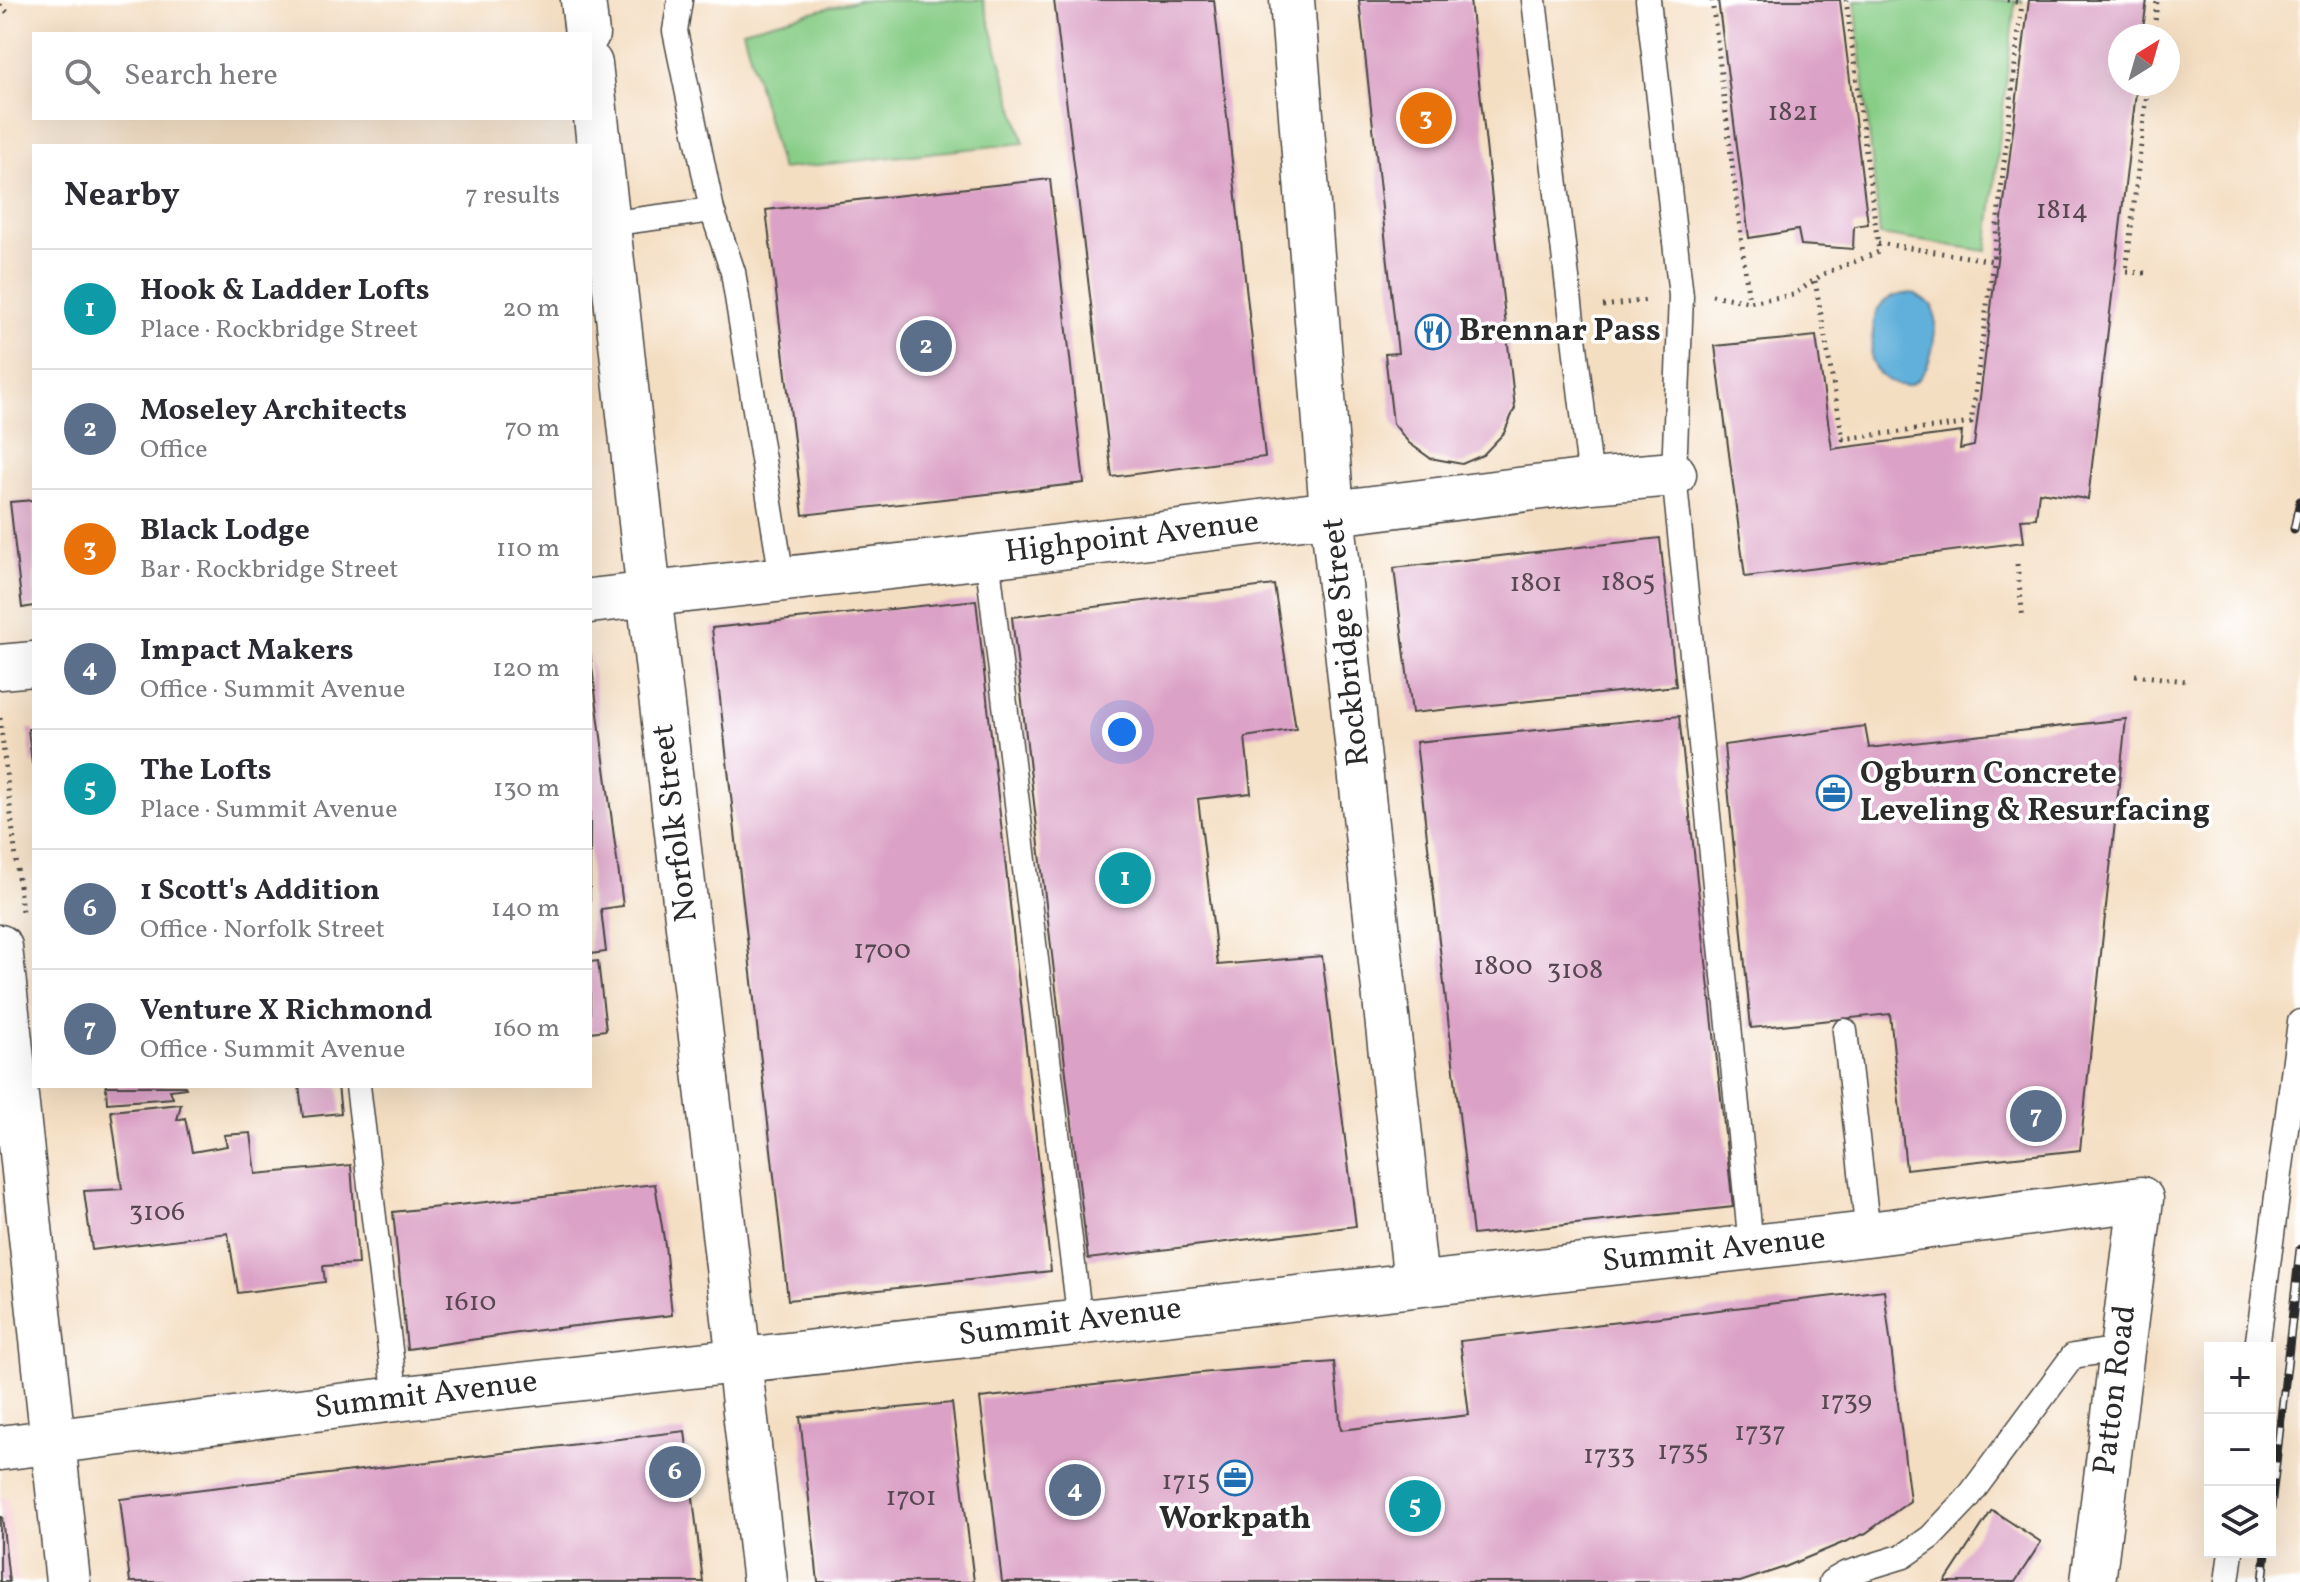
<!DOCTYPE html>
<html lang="en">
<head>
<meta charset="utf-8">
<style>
	body { margin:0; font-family:Vollkorn,serif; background:#f2f2f3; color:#2b2b33 }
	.controls { position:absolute; right:24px; bottom:24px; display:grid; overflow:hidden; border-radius:0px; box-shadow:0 8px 32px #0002 }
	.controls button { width:72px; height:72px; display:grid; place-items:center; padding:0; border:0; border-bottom:2px solid #e1e1e2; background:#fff; color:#2b2b33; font:40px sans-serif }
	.compass { position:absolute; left:2108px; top:24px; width:72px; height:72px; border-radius:50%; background:#fff; box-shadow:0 8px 32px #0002; rotate:37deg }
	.you { position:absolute; left:1122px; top:732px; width:28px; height:28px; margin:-20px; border:6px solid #fff; border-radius:50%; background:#1a73e8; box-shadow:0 0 0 12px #1a73e833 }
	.badge { display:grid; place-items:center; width:52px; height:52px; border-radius:50%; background:#2563eb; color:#fff; font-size:26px; font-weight:700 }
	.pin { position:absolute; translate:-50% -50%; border:4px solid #fff; box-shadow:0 2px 8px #0006 }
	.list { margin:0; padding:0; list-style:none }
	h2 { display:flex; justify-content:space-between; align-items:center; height:104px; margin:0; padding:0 32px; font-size:34px }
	h2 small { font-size:26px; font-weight:400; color:#7c7c81 }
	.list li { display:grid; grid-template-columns:52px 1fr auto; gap:24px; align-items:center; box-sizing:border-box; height:120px; padding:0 32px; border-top:2px solid #e1e1e2 }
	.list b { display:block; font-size:30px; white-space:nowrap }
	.list p { margin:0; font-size:26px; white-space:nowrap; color:#7c7c81 }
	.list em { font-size:26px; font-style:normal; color:#7c7c81 }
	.icon { flex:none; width:44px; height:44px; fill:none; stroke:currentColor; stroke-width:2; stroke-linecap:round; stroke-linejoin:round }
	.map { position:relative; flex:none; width:2300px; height:1582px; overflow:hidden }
	.search { position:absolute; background:#fff; box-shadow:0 8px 32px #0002; left:32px; top:32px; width:560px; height:88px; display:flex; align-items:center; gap:20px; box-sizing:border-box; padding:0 28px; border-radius:0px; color:#7c7c81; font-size:30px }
	.panel { position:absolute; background:#fff; box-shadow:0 8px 32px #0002; left:32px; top:144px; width:560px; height:944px; border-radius:0px }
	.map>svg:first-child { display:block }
</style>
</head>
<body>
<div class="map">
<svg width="2300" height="1582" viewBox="0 0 2300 1582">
	<rect width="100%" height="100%" fill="#fff"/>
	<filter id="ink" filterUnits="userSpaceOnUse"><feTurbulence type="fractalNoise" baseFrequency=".0125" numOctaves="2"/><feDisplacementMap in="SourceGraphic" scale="16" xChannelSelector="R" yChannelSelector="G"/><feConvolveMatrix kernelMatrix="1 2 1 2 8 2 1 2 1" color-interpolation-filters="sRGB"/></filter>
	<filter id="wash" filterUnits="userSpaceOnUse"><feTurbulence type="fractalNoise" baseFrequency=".006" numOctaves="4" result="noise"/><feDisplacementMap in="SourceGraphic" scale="32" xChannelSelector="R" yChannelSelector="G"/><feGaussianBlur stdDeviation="1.8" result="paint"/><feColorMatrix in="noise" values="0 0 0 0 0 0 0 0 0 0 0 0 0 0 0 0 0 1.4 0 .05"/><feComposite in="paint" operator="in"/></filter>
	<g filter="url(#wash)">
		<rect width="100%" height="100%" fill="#f4dec2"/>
		<!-- built -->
		<path fill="#f7cfd3" d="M8,1497L18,1582H0V1498Z"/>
		<!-- green -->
		<path fill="#88cd87" stroke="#5a7c59" stroke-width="2" d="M858,0H983L1024,143L781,169L743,30Z
			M1855,0H2022V3L2015,2L1987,251L1880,235Z"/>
		<!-- water -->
		<path fill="#61b0db" stroke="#466e83" stroke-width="2" d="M1913,293L1933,306C1941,336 1926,412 1882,376C1877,372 1873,367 1872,361C1870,349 1873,335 1874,323C1876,300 1892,295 1913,293Z"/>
		<g id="blocks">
			<!-- building -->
			<path fill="#dba1c6" d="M1054,0H1214L1265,457L1112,477Z
				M1359,0H1470L1515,408L1504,433L1483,455L1462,464L1430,458L1409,443L1393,423L1385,354L1398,353Z
				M1718,0H1840L1868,224L1854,226L1853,249L1801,245L1798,230L1749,238Z
				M2029,0H2147L2142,36H2120V84H2137L2088,499L2039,492L2036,518L2021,519L2024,542L1745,577L1715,346L1816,336L1832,449L1962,432L1960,449L1974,446Z
				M1050,179L1084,483L803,515L766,210Z
				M34,500V606L22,608L10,502Z
				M1660,538L1676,686L1412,713L1394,568Z
				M1274,585L1296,729L1245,737L1251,793L1198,799L1218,965L1322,956L1356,1226L1088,1259L1012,617Z
				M976,600L1051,1271L788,1300L712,628Z
				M590,652L623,906L601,909L606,952L590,954Z
				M1679,716L1733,1207L1473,1235L1416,742Z
				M2126,719L2080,1150L1906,1169L1890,1014L1751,1028L1724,745L1865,726L1869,748Z
				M28,729H34V764H32Z
				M598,961L606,1030L590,1032V962Z
				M106,1086H185L186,1088L170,1090L173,1098L107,1103Z
				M299,1086H338L341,1113L303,1117Z
				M181,1104L177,1120L185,1118L192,1152L227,1146L224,1135L251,1133L256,1174L351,1165L358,1264L323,1266L325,1282L238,1293L228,1233L92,1250L84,1191L122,1189L111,1111Z
				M655,1184L665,1245L672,1315L540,1330L407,1349L393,1212Z
				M1884,1290L1910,1501L1866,1533L1785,1567L1740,1582H1002L980,1398L1200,1373L1334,1362L1341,1430L1469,1415L1460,1341Z
				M952,1403L974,1582H818L800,1417Z
				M685,1431L703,1582H130L120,1499Z
				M1992,1510L2041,1542L2015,1582H1945Z
				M0,1517H2L9,1582H0Z"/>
		</g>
	</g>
	<g filter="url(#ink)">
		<use href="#blocks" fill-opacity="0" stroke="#494642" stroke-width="2"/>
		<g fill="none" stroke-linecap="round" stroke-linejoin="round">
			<!-- service casing -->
			<g stroke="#494642" stroke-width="27">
				<path id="service" d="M1534,0L1591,481
					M1648,0L1681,296L1674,474L1751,1246
					M712,210L733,272L782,578
					M607,224L712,210L675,31L680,0
					M987,556L1080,1322
					M1845,1031L1868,1234
					M358,1086L396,1399
					M2257,1348L2300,1022
					M1831,1582L1845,1574L1904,1556L1931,1537L1967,1499L2073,1356L2120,1349
					M2227,1582L2231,1552"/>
			</g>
			<!-- minor casing -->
			<g stroke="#494642" stroke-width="47">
				<path id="minor" d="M583,0L587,34
					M1292,0L1332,512L1416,1283
					M590,64L649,594L765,1582
					M590,601L987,556L1591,481L1674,474
					M0,667L34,664
					M0,947L68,1582
					M0,1448L396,1399L1868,1234L2141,1199L2093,1582"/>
			</g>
			<!-- path -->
			<path stroke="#494642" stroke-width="5" stroke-dasharray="2 6" stroke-linecap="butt" d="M1712,0L1749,302
				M2007,0L2022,3
				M0,5L11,16
				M2154,36L2157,0
				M1878,243L1993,261L2022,3
				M2145,273L2126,272L2148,84
				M1815,281L1843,439L1971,423L1993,261
				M1712,295L1749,302L1793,295L1823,274L1879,252L1846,0
				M1603,306L1649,300
				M2017,564L2023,619
				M2135,675L2186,681
				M0,718L22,912"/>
			<!-- service -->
			<use href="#service" stroke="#fff" stroke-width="24"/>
			<!-- minor -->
			<use href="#minor" stroke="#fff" stroke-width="44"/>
			<!-- rail casing -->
			<g stroke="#2b2b2b" stroke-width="9">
				<path id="rail" d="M2294,529L2300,501
					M2270,1516L2300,1249
					M2263,1582L2266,1552"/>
			</g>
			<!-- rail -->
			<use href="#rail" stroke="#fff" stroke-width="6" stroke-dasharray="18" stroke-linecap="butt"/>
		</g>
	</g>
	<!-- icons -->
	<defs>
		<g id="restaurant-ring" transform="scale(1.8)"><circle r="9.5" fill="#fff" stroke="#1f6fb2" stroke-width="1.5"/><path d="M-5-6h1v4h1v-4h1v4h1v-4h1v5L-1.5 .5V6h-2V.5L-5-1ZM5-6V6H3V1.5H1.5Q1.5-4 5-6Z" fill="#1f6fb2"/></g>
		<g id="office-ring" transform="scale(1.8)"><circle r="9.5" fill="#fff" stroke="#1f6fb2" stroke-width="1.5"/><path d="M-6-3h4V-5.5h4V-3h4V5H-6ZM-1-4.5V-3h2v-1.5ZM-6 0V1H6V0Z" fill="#1f6fb2"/></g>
	</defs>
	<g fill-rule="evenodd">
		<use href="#restaurant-ring" x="1433" y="332"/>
		<use href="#office-ring" x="1834" y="793"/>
		<use href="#office-ring" x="1235" y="1478"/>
	</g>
	<g text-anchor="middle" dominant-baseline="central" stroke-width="7" stroke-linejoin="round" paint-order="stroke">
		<!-- number labels -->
		<g font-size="28" fill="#574852">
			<text x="1793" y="112">1821</text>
			<text x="2062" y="210">1814</text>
			<text x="1628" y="582">1805</text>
			<text x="1536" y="583">1801</text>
			<text x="882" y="950">1700</text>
			<text x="1503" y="966">1800</text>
			<text x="1575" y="970">3108</text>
			<text x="157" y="1212">3106</text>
			<text x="470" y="1302">1610</text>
			<text x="1846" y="1401">1739</text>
			<text x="1760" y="1432">1737</text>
			<text x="1683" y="1451">1735</text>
			<text x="1609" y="1455">1733</text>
			<text x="1186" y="1481">1715</text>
			<text x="911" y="1497">1701</text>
		</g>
		<!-- poi labels -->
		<g font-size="32" font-weight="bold" fill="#2b2b2b" stroke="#fff" text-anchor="start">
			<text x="1459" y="332">Brennar Pass</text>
			<text x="1860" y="775">Ogburn Concrete<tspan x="1860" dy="37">Leveling &amp; Resurfacing</tspan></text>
			<text x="1235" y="1520" text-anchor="middle">Workpath</text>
		</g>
		<!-- street labels -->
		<g font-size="32" fill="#2b2b2b" stroke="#fff">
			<text transform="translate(1132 538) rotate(-7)">Highpoint Avenue</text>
			<text transform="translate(1347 642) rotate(-96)">Rockbridge Street</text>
			<text transform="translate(676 823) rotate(-97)">Norfolk Street</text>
			<text transform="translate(1714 1251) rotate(-6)">Summit Avenue</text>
			<text transform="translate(1070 1323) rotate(-7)">Summit Avenue</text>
			<text transform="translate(2116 1390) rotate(-83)">Patton Road</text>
			<text transform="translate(426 1396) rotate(-7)">Summit Avenue</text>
		</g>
	</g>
</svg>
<div class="controls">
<button>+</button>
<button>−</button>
<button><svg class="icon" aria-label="layers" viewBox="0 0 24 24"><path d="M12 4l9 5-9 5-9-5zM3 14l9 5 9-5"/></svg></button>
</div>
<svg class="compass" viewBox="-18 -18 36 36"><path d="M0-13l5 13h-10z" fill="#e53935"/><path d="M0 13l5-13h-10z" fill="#7c7c81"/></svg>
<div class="you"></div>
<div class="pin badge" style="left:1125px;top:878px;background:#0f9aa8">1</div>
<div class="pin badge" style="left:926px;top:346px;background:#5c6f8a">2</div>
<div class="pin badge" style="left:1426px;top:118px;background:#e8710a">3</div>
<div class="pin badge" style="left:1075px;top:1490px;background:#5c6f8a">4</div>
<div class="pin badge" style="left:1415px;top:1506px;background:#0f9aa8">5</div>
<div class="pin badge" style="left:675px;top:1472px;background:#5c6f8a">6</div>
<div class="pin badge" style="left:2036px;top:1116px;background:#5c6f8a">7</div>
<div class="search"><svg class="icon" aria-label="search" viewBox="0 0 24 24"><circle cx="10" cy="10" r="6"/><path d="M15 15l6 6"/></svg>Search here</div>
<section class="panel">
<h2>Nearby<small>7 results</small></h2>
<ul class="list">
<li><span class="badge" style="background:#0f9aa8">1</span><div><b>Hook &amp; Ladder Lofts</b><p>Place · Rockbridge Street</p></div><em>20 m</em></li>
<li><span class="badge" style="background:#5c6f8a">2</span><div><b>Moseley Architects</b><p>Office</p></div><em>70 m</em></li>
<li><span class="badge" style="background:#e8710a">3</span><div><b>Black Lodge</b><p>Bar · Rockbridge Street</p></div><em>110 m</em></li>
<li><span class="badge" style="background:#5c6f8a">4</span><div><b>Impact Makers</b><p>Office · Summit Avenue</p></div><em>120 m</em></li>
<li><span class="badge" style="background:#0f9aa8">5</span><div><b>The Lofts</b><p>Place · Summit Avenue</p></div><em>130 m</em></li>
<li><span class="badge" style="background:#5c6f8a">6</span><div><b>1 Scott's Addition</b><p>Office · Norfolk Street</p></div><em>140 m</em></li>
<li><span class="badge" style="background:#5c6f8a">7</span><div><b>Venture X Richmond</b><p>Office · Summit Avenue</p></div><em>160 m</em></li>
</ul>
</section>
</div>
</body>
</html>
